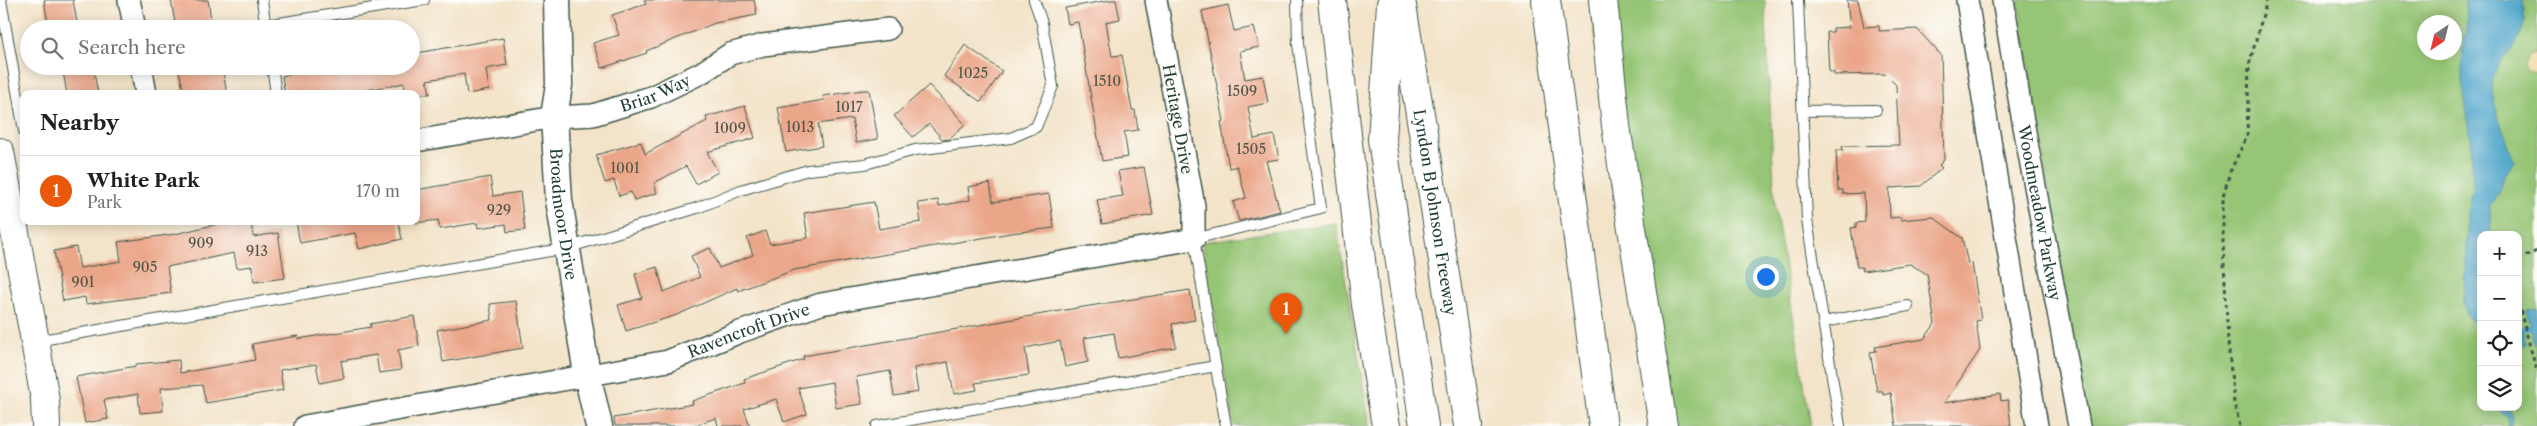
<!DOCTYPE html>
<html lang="en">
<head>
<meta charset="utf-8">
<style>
	body { margin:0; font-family:"Libre Caslon Text",serif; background:#f2f2f2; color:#202124 }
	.controls { position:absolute; right:15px; bottom:15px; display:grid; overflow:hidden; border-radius:10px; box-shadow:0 2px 12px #0003 }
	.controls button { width:45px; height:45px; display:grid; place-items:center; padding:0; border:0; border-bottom:1px solid #e0e0e0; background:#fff; color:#202124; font:25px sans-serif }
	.compass { position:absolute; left:2417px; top:15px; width:45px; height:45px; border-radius:50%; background:#fff; box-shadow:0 2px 12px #0003; rotate:215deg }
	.you { position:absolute; left:1765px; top:276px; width:18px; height:18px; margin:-12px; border:4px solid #fff; border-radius:50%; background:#1a73e8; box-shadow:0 0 0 8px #1a73e833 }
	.badge { display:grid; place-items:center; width:32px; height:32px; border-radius:50%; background:#ea580c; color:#fff; font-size:16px; font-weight:700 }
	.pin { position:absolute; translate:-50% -41px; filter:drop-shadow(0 1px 2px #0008) }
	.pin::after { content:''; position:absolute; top:26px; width:18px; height:15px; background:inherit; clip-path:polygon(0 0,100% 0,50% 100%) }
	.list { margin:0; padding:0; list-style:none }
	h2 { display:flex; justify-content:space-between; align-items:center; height:65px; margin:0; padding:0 20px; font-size:21px }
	h2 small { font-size:16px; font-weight:400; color:#757577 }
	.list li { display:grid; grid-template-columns:32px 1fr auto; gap:15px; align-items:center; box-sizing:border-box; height:70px; padding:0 20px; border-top:1px solid #e0e0e0 }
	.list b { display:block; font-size:19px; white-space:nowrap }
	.list p { margin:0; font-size:16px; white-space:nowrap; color:#757577 }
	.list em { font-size:16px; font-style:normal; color:#757577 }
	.icon { flex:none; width:28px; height:28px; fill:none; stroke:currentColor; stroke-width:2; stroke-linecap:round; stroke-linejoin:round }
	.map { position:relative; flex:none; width:2537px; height:426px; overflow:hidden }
	.search { position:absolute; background:#fff; box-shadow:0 2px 12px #0003; left:20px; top:20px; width:400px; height:55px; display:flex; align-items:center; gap:12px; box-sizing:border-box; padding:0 18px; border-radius:28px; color:#757577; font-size:19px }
	.panel { position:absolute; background:#fff; box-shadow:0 2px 12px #0003; left:20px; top:90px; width:400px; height:135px; border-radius:10px }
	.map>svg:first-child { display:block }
</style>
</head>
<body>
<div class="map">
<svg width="2537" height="426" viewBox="0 0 2537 426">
	<rect width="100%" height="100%" fill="#fdfcf7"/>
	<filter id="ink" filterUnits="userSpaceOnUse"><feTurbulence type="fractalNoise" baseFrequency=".02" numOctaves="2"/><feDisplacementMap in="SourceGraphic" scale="10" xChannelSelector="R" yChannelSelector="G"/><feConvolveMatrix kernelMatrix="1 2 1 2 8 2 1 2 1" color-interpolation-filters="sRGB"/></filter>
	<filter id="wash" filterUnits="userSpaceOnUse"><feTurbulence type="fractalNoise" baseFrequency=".0096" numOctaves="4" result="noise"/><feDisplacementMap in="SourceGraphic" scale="20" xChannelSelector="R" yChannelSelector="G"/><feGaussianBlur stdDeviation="1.12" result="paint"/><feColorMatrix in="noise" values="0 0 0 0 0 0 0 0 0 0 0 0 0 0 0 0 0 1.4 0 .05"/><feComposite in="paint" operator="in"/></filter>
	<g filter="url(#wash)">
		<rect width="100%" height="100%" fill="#f3e3c8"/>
		<!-- green -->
		<path fill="#95c574" stroke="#5a8154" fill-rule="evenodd" d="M1590,0H1765L1775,206L1811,426H1655Z
			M2018,0H2537V426H2087ZM2424,22H2454V52H2424ZM2481,235H2518V407H2481Z
			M1336,223L1370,426H1234L1202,242Z"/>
		<!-- sand -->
		<path fill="#eeda9e" stroke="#868c69" d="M2537,53V71L2534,74L2526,70L2524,64L2529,56Z"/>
		<!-- water -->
		<path fill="#4da4ca" stroke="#36707f" d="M2466,0H2523C2526,25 2524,36 2506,56C2500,62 2494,69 2492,78C2488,95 2508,144 2515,161L2503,176L2499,191L2491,205V235H2481V331L2466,314L2463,300L2467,251V213L2473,185L2471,139L2462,81L2463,38L2467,30Z
			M2537,308V344H2535L2526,310Z
			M2518,319L2526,344L2518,347Z
			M2497,407H2505L2511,411L2512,418L2511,426H2509L2508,417Z"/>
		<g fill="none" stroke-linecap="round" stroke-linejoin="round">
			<!-- stream -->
			<path stroke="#4da4ca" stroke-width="5.5" d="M2518,328L2537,326"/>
		</g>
		<g id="blocks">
			<!-- building -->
			<path fill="#eba689" d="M44,0H73L78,29H49Z
				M171,0H208L212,25L176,29Z
				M644,0H754L757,15L715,23L646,51L647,53L602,68L593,43L619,35L612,15L646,4Z
				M1110,0H1116L1120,19L1106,22L1112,56L1122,55L1132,110H1135L1138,130L1124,132L1128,157L1102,161L1078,22L1068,24L1065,8Z
				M1847,0H1858L1864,27L1879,26V31L1917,29L1941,55L1944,160L1939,165L1942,168L1921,186L1889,188L1890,218L1901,217V220L1933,217L1962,238L1968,264L1972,263L1981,320L1976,321L1980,350L1944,403L2000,394L2001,401L2008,400L2011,426H1896L1891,393L1883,395V391H1877L1870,352L1876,351L1875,347L1924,339L1935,324L1927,274L1910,264L1863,271L1862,267H1857L1851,228L1856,227V223L1865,222L1864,193L1843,194V190H1838L1836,150H1843L1842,146L1899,145L1896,85L1885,74L1834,75V72H1829L1827,32H1833V28L1850,27Z
				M1228,5L1234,31L1254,27L1259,47L1240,51L1245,79L1263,76L1268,103L1248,107L1254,139L1274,135L1279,159L1266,161L1280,211L1239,221L1233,202L1246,198L1237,166L1229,168L1221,122L1224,121L1202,11Z
				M503,38L507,65L486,69L489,90L467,94L464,74L427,80L430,94H406L404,83L367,90L368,94H285L282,76L334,66H411V54Z
				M965,45L1002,71L981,102L944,76Z
				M62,66H93L98,94H67Z
				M178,66H222L227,94H184Z
				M929,85L965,124L949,139L943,140L929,124L913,137L894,116Z
				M863,90H869L878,139L856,143L852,119L818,124L822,146L786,152L778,108L824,100L823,96Z
				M745,106L755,138L707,152L718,172L696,184L686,166L654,183L657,193L634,200L631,192L619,196L614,180L605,183L596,155L641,142L645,154L707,121L706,117Z
				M1144,167L1153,215L1102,224L1097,200L1123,196L1118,171Z
				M490,177L493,196L520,192L525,230L507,232L506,224L478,228L477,223L440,229L438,220L416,223V190Z
				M990,183L993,202L1049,194L1054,228L1011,233L794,270L738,291L737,288L677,315L626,331L618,305L642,298L635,274L657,267L664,292L700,277L691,256L710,248L719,268L753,255L747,238L765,231L770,244L808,238L804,213L874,202L879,229L921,222L918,203L938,200L939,206L970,200L968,187Z
				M230,221H251L253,237L278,233L285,278L254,282L252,266L237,268L234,253L167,267L171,293L86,304L85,297L63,301L54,251L76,247L80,268L121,261L118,242L175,234Z
				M296,221H398L402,239L359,249L355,233L300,243Z
				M1190,290L1195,320L1172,324L1176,347L1118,358L1114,333L1084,338L1088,362L1065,367L1060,341L1025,348L1029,375L975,383L977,390L954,394L948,362L914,368L918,392L894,396L890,371L856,377L862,404L836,408L832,382L798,388L807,414L784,422L776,399L744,409L750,426H718L716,418L692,426H615L614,418L693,404L692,401L745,383L744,379L804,359L803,356L1077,308Z
				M516,301L523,348L443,362L437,330L492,320L490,304Z
				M414,316L419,346L398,350L401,370L379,373L376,355L341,361L344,378L320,383L316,364L280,370L283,390L206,403L202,385L161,388L163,411L140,413L138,394L104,400L108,419L85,423L76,377L136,366V364L179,360L180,373L255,360L252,344L298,336V339L371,327L370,324Z"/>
		</g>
	</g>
	<g filter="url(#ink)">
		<use href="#blocks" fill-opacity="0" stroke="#3f564a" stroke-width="1"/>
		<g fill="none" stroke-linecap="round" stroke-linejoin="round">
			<!-- service casing -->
			<g stroke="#3f564a" stroke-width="12">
				<path id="service" d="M1,0L24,131
					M262,0L266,29
					M1798,0L1807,220L1840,426
					M266,25L424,0
					M272,66L276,94
					M1803,111L1876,110
					M1824,322L1908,306
					M36,341L567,248L697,208L741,190L808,170L865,164L915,150L1011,138L1036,127L1053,86L1042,23L1034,0
					M877,426L1216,366
					M1226,426L1194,239L1321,208L1298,44L1297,0"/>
			</g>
			<!-- minor casing -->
			<g stroke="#3f564a" stroke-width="24">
				<g id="minor">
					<path d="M129,0L135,29"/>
					<path d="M1967,0L2037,426"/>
					<path id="s1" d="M2003,0L2021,110L2079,426"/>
					<path d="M141,66L146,94"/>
					<path id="s2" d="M416,141L554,117L593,115L651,97L701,73L730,54L763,45L888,29"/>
					<path id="s3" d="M305,426L668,361L740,332L821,304L1194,239V206L1156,0"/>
				</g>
			</g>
			<!-- tertiary casing -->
			<g stroke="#3f564a" stroke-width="29">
				<g id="tertiary">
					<path id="s4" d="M557,0L559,85L554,117L559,200L587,374L599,426"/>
				</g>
			</g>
			<!-- secondary casing -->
			<g stroke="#3f564a" stroke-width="30">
				<path id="secondary" d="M1332,0L1366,305L1386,426
					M1603,0L1616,126L1663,426
					M0,152L35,341L45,400L46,426"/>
			</g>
			<!-- motorway casing -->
			<g stroke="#3f564a" stroke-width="30">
				<g id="motorway">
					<path id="s5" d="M1401,0L1427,156L1468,426"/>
					<path d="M1546,0L1603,426"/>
					<path d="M1391,4L1382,139L1424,426"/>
				</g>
			</g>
			<!-- path -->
			<path stroke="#3f564a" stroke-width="3" stroke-dasharray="4 4" stroke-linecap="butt" d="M2518,259L2537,251
				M2518,303L2537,372
				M2240,426L2234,403L2228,342L2223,243V196L2230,172L2247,136L2249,65L2267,0"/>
			<!-- service -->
			<use href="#service" stroke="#fff" stroke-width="10"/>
			<!-- minor -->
			<use href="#minor" stroke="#fff" stroke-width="21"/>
			<!-- tertiary -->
			<use href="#tertiary" stroke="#fff" stroke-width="26"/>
			<!-- secondary -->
			<use href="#secondary" stroke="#fff" stroke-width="28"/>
			<!-- motorway -->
			<use href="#motorway" stroke="#fff" stroke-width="28"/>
		</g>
	</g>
	<g text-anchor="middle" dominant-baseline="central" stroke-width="4" stroke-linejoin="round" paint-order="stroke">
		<!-- number labels -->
		<g font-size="14" fill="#525749">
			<text x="973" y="73">1025</text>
			<text x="1107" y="81">1510</text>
			<text x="1242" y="91">1509</text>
			<text x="849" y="107">1017</text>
			<text x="800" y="127">1013</text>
			<text x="730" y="128">1009</text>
			<text x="1251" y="149">1505</text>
			<text x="625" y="168">1001</text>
			<text x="499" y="210">929</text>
			<text x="201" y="243">909</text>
			<text x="257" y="251">913</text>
			<text x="145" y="267">905</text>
			<text x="83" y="282">901</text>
		</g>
		<!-- street labels -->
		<g font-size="16" fill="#1f3d34" stroke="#fdfcf7">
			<text stroke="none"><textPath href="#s2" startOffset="245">Briar Way</textPath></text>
			<text transform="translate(1178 119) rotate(80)">Heritage Drive</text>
			<text stroke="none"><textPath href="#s5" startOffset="215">Lyndon B Johnson Freeway</textPath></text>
			<text stroke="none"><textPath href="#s1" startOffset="216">Woodmeadow Parkway</textPath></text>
			<text stroke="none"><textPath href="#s4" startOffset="215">Broadmoor Drive</textPath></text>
			<text stroke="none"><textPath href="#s3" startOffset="455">Ravencroft Drive</textPath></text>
		</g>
	</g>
</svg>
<div class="controls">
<button>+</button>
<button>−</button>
<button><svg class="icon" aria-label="locate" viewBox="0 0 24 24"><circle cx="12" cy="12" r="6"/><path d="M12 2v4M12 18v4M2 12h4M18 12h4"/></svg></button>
<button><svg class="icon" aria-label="layers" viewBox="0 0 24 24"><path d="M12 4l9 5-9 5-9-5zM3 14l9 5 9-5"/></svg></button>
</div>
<svg class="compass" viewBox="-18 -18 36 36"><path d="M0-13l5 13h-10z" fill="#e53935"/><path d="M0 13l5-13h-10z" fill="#757577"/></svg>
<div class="you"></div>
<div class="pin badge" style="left:1286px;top:334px">1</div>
<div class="search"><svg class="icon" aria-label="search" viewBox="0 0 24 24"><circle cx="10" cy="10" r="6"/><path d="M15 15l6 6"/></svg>Search here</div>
<section class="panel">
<h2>Nearby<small></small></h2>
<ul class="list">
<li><span class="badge">1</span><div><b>White Park</b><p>Park</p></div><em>170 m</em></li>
</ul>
</section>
</div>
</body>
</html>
